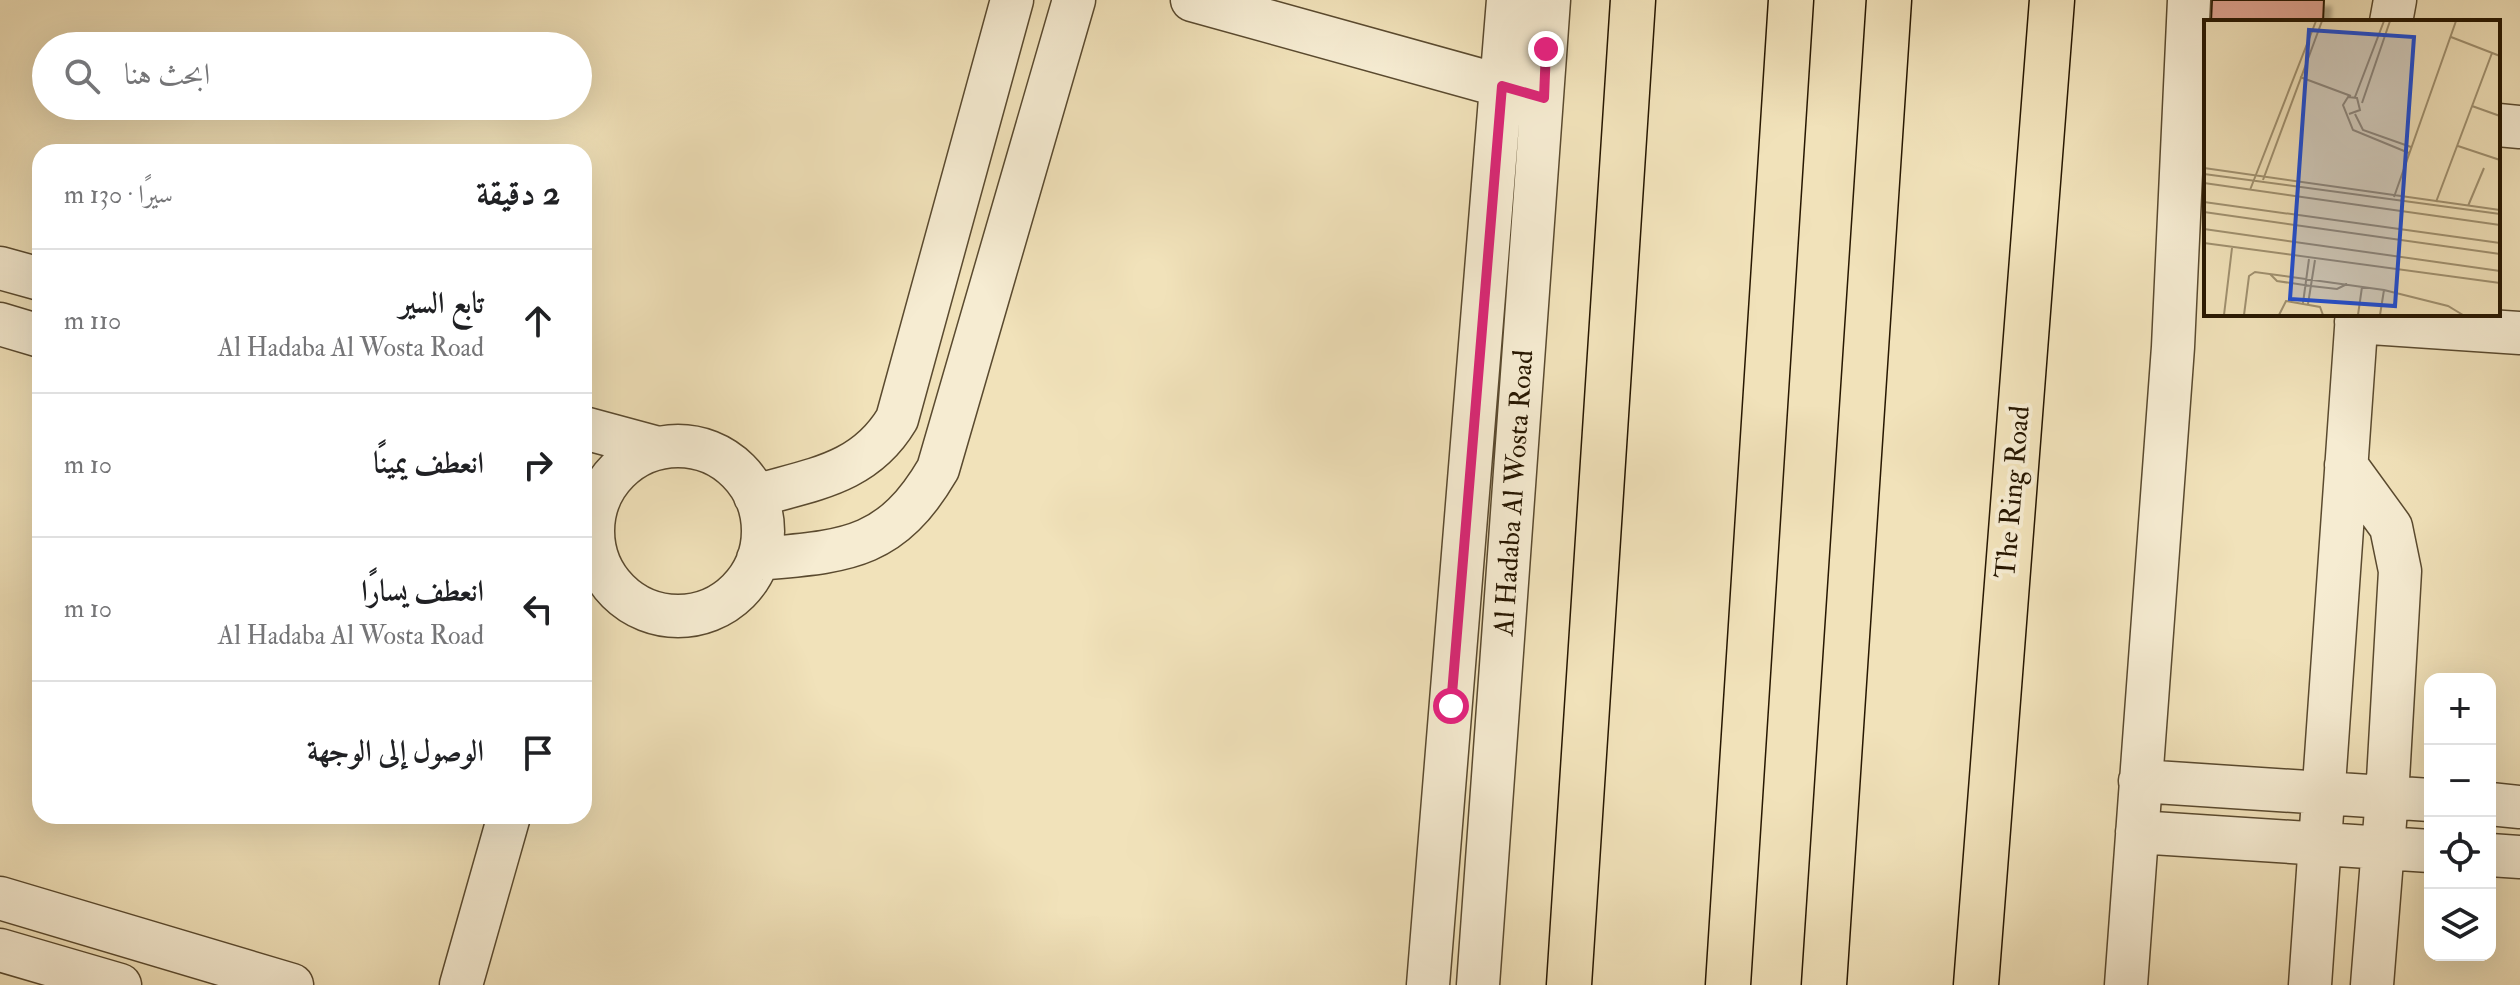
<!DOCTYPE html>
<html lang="ar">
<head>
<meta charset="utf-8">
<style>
	body { margin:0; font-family:"IM FELL Double Pica",Amiri,serif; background:#f6f6f6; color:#202124; direction:rtl }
	.controls { position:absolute; right:24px; bottom:24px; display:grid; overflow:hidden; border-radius:16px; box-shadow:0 8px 32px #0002 }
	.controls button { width:72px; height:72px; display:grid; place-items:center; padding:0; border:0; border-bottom:2px solid #e0e0e0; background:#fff; color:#202124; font:40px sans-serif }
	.stop { position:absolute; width:24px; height:24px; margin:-18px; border:6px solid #db2777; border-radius:50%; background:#fff }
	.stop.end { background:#db2777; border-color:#fff; box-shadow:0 2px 8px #0008 }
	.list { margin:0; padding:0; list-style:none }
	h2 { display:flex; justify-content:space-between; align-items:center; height:104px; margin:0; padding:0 32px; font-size:34px }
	h2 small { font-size:26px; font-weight:400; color:#757577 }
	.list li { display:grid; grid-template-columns:52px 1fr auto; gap:24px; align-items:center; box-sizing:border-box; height:144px; padding:0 32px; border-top:2px solid #e0e0e0 }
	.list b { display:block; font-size:30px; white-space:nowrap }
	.list p { margin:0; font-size:26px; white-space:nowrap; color:#757577 }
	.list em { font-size:26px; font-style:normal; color:#757577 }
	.icon { flex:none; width:44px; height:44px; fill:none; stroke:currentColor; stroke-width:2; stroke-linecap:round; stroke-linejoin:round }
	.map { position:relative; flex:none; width:2520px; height:985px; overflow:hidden; direction:ltr }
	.search { position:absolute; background:#fff; box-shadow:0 8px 32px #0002; left:32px; top:32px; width:560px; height:88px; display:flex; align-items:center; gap:20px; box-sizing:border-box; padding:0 28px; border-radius:44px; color:#757577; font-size:30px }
	.panel { position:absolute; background:#fff; box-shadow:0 8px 32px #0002; left:32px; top:144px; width:560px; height:680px; border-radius:24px; direction:rtl }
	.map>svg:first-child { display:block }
</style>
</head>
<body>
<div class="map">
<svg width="2520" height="985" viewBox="0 0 2520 985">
	<defs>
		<filter id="shadow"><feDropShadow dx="7" dy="7" stdDeviation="2" flood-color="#0004"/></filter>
	</defs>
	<rect width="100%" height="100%" fill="#f1e2ba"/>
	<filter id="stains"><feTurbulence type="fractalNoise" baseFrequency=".0025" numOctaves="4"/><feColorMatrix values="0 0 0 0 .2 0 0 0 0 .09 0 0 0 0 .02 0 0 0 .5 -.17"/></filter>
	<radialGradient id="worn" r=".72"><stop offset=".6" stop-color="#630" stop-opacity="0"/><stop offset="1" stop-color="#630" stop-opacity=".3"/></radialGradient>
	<!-- building -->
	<path fill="#e1a592" stroke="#271701" stroke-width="2" filter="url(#shadow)" d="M2212,0H2324L2323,22H2211Z
		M2206,102V154H2203Z"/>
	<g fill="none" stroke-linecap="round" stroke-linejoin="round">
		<!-- minor casing -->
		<g stroke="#5a4a2f" stroke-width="45">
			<path id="minor" d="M1192,0L1527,93
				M2391,22L2395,0
				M2498,125L2520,127
				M0,268L40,279
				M2356,322L2520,333
				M0,324L40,336
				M584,428L658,448
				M593 531a85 85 0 1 1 170 0a85 85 0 1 1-170 0Z
				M2346,465L2391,527L2400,571L2387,797L2372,985
				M755,496C813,479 864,474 897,419L1012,0
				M758,559C845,551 890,551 938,469L1074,0
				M2140,781L2430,800
				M2490,804L2520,807
				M2137,832L2430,851
				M2490,855L2520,857
				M0,898L292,985
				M0,950L120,985
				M461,985L509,816
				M1428,985L1508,0
				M1478,985L1549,0
				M2126,985L2173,347L2189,0
				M2310,985L2357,314"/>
		</g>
		<!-- highway casing -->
		<g stroke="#271701" stroke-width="47">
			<path id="highway" d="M1569,985L1633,0
				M1728,985L1791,0
				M1824,985L1889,0
				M1976,985L2052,0"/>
		</g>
		<!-- minor -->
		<use href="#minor" stroke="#f6ecd2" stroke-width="42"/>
		<!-- highway -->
		<use href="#highway" stroke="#f1e2ba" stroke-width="44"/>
	</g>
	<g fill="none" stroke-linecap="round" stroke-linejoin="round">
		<!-- route -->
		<path stroke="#db2777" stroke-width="10" d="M1451,706L1502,86L1544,98L1546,49"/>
	</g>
	<g text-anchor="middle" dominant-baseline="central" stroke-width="8" stroke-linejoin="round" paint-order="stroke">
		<!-- street labels -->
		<g font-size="28" fill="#271701" stroke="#f6ecd2">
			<text transform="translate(2013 492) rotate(-85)">The Ring Road</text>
			<text transform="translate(1514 493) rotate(-86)">Al Hadaba Al Wosta Road</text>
		</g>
	</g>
	<!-- overview -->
	<g transform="translate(2204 20)">
		<rect width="296" height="296" fill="#f1e2ba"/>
		<path fill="none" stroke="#a09170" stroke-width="2" d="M247,17L296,36M96,57L147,76M151,77L180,1M158,83L186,1M268,86L296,96M145,94L156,90L153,78L144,77L139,85L149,110L205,133M151,94L159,110L207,127M254,126L296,140M0,148L296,190M0,154L296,194M59,160L118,1M0,163L296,205M46,170L112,1M190,177L252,1M0,182L296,223M232,182L288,33M264,186L280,148M0,192L296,234M0,209L296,251M0,223L296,263M66,254L73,261L107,266L133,269L143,264M99,283L105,239M104,284L111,240M20,295L28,228M40,295L45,256L51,252L180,270L244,286L259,295M75,295L82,281L116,287L119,295M154,295L158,267M176,295L180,270"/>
		<path fill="#1d4ed8" fill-opacity="0.15" stroke="#1d4ed8" stroke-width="4" d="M105,10L210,17L191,286L86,279Z"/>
		<rect width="296" height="296" fill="none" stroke="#271701" stroke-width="4"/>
	</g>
	<rect width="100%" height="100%" filter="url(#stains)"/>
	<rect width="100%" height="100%" fill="url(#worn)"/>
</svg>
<div class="controls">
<button>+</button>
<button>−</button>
<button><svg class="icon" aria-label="locate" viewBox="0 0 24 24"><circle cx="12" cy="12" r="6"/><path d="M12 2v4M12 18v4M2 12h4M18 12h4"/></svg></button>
<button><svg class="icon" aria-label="layers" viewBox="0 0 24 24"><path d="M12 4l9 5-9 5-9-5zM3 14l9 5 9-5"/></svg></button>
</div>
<div class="stop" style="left:1451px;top:706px"></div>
<div class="stop end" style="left:1546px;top:49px"></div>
<div class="search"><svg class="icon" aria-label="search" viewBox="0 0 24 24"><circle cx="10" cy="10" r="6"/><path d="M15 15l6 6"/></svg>ابحث هنا</div>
<section class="panel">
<h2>2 دقيقة<small>سيرًا · 130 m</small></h2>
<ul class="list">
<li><svg class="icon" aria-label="ahead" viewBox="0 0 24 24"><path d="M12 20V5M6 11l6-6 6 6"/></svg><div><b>تابع السير</b><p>Al Hadaba Al Wosta Road</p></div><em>110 m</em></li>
<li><svg class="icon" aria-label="right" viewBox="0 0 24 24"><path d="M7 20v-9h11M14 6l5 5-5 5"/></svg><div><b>انعطف يمينًا</b></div><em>10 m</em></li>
<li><svg class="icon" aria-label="left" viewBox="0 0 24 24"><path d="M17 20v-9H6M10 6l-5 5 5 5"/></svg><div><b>انعطف يسارًا</b><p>Al Hadaba Al Wosta Road</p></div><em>10 m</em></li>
<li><svg class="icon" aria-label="arrive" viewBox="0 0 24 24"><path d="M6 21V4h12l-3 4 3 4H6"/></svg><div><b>الوصول إلى الوجهة</b></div></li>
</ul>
</section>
</div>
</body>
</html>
